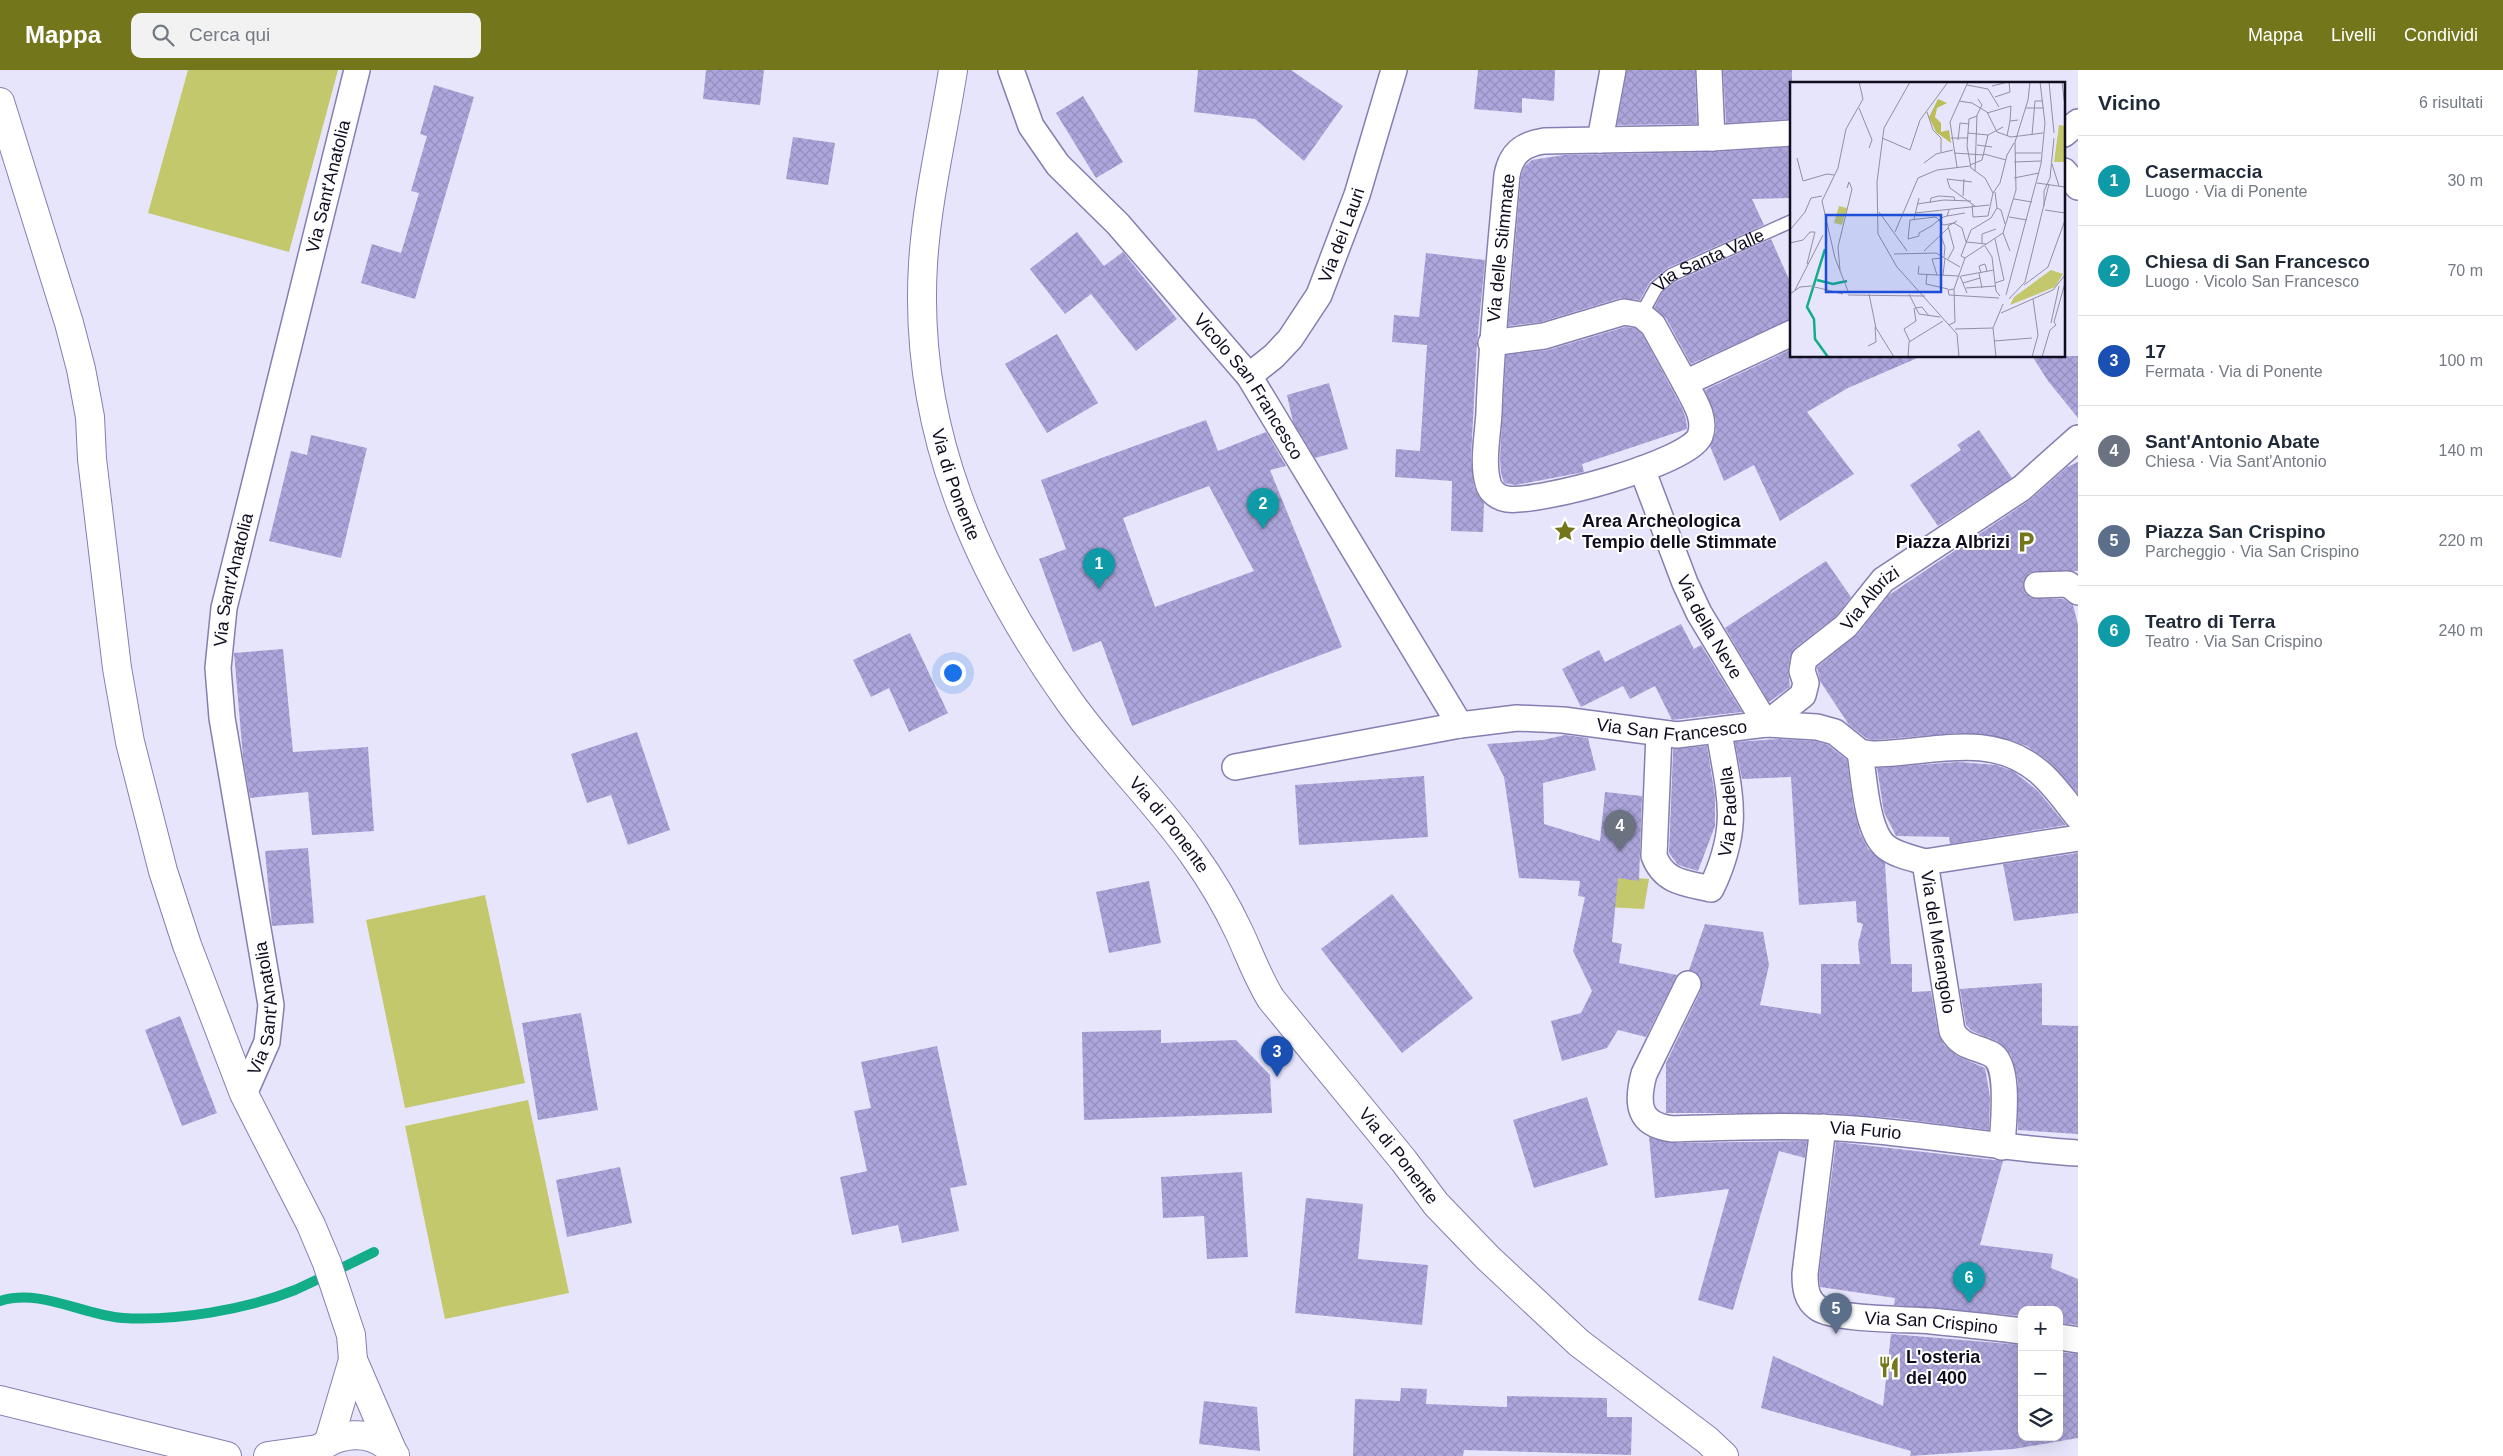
<!DOCTYPE html>
<html lang="it">
<head>
<meta charset="utf-8">
<style>
	body { margin:0; font-family:Arial,sans-serif; background:#f2f2f3; color:#1f2937 }
	.controls { position:absolute; right:15px; bottom:15px; display:grid; overflow:hidden; border-radius:10px; box-shadow:0 5px 20px #0002 }
	.controls button { width:45px; height:45px; display:grid; place-items:center; padding:0; border:0; border-bottom:1px solid #e0e1e3; background:#fff; color:#1f2937; font:25px sans-serif }
	.you { position:absolute; left:952px; top:602px; width:18px; height:18px; margin:-12px; border:4px solid #fff; border-radius:50%; background:#1a73e8; box-shadow:0 0 0 8px #1a73e833 }
	.badge { display:grid; place-items:center; width:32px; height:32px; border-radius:50%; background:#74761c; color:#fff; font-size:16px; font-weight:700 }
	.pin { position:absolute; translate:-50% -41px; filter:drop-shadow(0 1px 2px #0008) }
	.pin::after { content:''; position:absolute; top:26px; width:18px; height:15px; background:inherit; clip-path:polygon(0 0,100% 0,50% 100%) }
	.list { margin:0; padding:0; list-style:none }
	h2 { display:flex; justify-content:space-between; align-items:center; height:65px; margin:0; padding:0 20px; font-size:21px }
	h2 small { font-size:16px; font-weight:400; color:#747a83 }
	.list li { display:grid; grid-template-columns:32px 1fr auto; gap:15px; align-items:center; box-sizing:border-box; height:90px; padding:0 20px; border-top:1px solid #e0e1e3 }
	.list b { display:block; font-size:19px; white-space:nowrap }
	.list p { margin:0; font-size:16px; white-space:nowrap; color:#747a83 }
	.list em { font-size:16px; font-style:normal; color:#747a83 }
	.icon { flex:none; width:28px; height:28px; fill:none; stroke:currentColor; stroke-width:2; stroke-linecap:round; stroke-linejoin:round }
	.map { position:relative; flex:none; width:2078px; height:1386px; overflow:hidden }
	header { display:flex; align-items:center; gap:30px; box-sizing:border-box; height:70px; padding:0 25px; background:#74761c; color:#fff }
	header strong { font-size:24px }
	nav { display:flex; gap:28px; margin-inline-start:auto; font-size:18px }
	.search { width:350px; height:45px; background:#f2f2f3; display:flex; align-items:center; gap:12px; box-sizing:border-box; padding:0 18px; border-radius:10px; color:#747a83; font-size:19px }
	main { display:flex }
	aside { flex:1; background:#fff }
	.map>svg:first-child { display:block }
</style>
</head>
<body>
<header>
<strong>Mappa</strong>
<div class="search"><svg class="icon" aria-label="search" viewBox="0 0 24 24"><circle cx="10" cy="10" r="6"/><path d="M15 15l6 6"/></svg>Cerca qui</div>
<nav><a>Mappa</a><a>Livelli</a><a>Condividi</a></nav>
</header>
<main>
<div class="map">
<svg width="2078" height="1386" viewBox="0 0 2078 1386">
	<defs>
		<pattern id="building-cross-hatch" width="8" height="8" patternUnits="userSpaceOnUse" patternTransform="scale(1.25)"><rect width="8" height="8" fill="#ada6dc"/><path d="M0 0l8 8M0 8l8-8" fill="none" stroke="#948ebc"/></pattern>
	</defs>
	<rect width="100%" height="100%" fill="#e7e5fb"/>
	<!-- garden -->
	<path fill="#c4c86d" d="M188,0H338L289,182L148,143Z
		M1588,804L1649,809L1644,839L1587,836Z
		M485,825L525,1013L405,1038L366,850Z
		M528,1030L569,1223L445,1249L405,1056Z"/>
	<g fill="none" stroke-linecap="round" stroke-linejoin="round">
		<!-- stream -->
		<path stroke="#13ad88" stroke-width="10" d="M0,1231C41,1218 82,1245 123,1248C177,1251 245,1240 295,1220C321,1208 348,1195 374,1182"/>
	</g>
	<!-- building -->
	<path fill="url(#building-cross-hatch)" fill-rule="evenodd" d="M706,0H764L760,35L703,29Z
		M1198,0H1291L1343,36L1304,91L1255,49L1194,42Z
		M1478,0H1555L1554,31L1522,28V43L1474,39Z
		M1627,0H1695L1697,54L1617,55Z
		M1723,0H1792V49L1726,53Z
		M434,15L474,27L415,229L361,213L372,174L401,183L419,123L411,121L427,66L420,64Z
		M1083,26L1123,92L1096,108L1056,43Z
		M793,67L835,73L828,115L786,109Z
		M1792,77V128L1752,129L1764,155L1667,198L1650,212L1640,230L1620,228L1541,252L1508,256L1521,107L1524,97L1532,90L1564,85L1712,82Z
		M1077,162L1104,196L1123,182L1177,249L1136,281L1091,224L1065,244L1030,199Z
		M1771,169L1792,216V249L1691,294L1666,248L1654,238L1662,223L1675,212Z
		M1426,183L1485,190L1477,274L1471,387L1474,417L1484,433L1483,462L1451,461L1452,411L1395,407L1396,379L1420,381L1427,275L1392,272L1394,245L1419,247Z
		M1625,257L1635,258L1642,264L1682,338L1686,349L1687,359L1582,394L1584,402L1516,415L1504,413L1501,403L1500,387L1506,285L1548,280Z
		M1057,264L1098,333L1047,363L1005,294Z
		M1792,279V286H1922L1848,318L1807,342L1854,404L1780,451L1754,395L1724,411L1710,376L1716,362V350L1705,320Z
		M2032,286H2078V348L2048,311Z
		M1329,313L1348,379L1315,388L1293,352L1287,325Z
		M1206,350L1218,381L1266,362L1286,396L1270,400L1342,577L1132,656L1101,571L1073,582L1039,489L1066,479L1041,410ZM1209,416L1254,501L1155,537L1123,448Z
		M1979,360L2012,408L1938,456L1910,415L1961,380L1957,375Z
		M311,365L367,378L341,488L269,471L291,381L307,385Z
		M2078,392V501H2036L2029,503L2023,515L2025,523L2031,528L2063,529L2073,535L2078,555V724L2047,690L2027,676L2004,668L1958,663L1873,670L1866,668L1849,655L1820,611L1817,597L1857,565L1889,525L2030,430L2067,397Z
		M1826,491L1851,527L1836,546L1795,578L1790,587L1788,599L1790,617L1769,632L1725,558Z
		M1681,554L1694,579L1701,575L1742,642L1672,650L1655,616L1630,629L1623,616L1581,637L1562,599L1599,580L1605,592Z
		M910,563L948,643L909,662L889,618L871,627L853,590Z
		M283,579L293,682L368,677L374,761L312,765L308,722L250,728L243,687L234,583Z
		M637,662L670,760L628,775L611,725L587,733L571,684Z
		M1565,665L1588,668L1596,700L1543,713L1544,754L1600,771L1605,722L1642,726L1639,811L1618,808L1612,872L1622,874L1619,893L1677,905L1646,967L1618,960L1607,978L1562,991L1551,951L1581,943L1592,921L1573,881L1585,827L1578,826L1580,811L1519,808L1504,707L1487,674L1543,670Z
		M1778,669L1815,671L1828,675L1847,690L1853,736L1860,763L1868,779L1885,793L1891,894H1912V922L1931,921L1938,963L1944,975L1957,986L1985,998L1990,1027L1989,1060L1895,1048L1824,1043H1666V993L1701,920L1700,906L1689,900L1705,854L1763,862L1769,895L1760,935L1821,944V894H1860L1858,874L1863,854L1857,852L1856,831L1799,835L1791,707L1742,709L1735,672Z
		M1707,676L1715,726V756L1698,801L1678,795L1669,783L1673,683V679Z
		M1958,692L1996,695L2013,701L2038,721L2066,755L1950,774L1949,767L1896,766L1884,742L1877,698Z
		M1424,706L1428,767L1299,775L1295,715Z
		M308,778L314,853L272,856L265,781Z
		M2078,783V843L2014,851L2003,794Z
		M1149,811L1161,873L1109,883L1096,822Z
		M1392,824L1473,928L1402,983L1321,879Z
		M2042,913V955L2078,956V1064L2018,1060V1011L2011,985L1997,971L1972,961L1966,955L1960,919Z
		M581,943L598,1040L538,1050L522,953Z
		M180,946L217,1043L182,1056L145,960Z
		M1161,960V973L1236,970L1270,1005L1272,1043L1084,1050L1082,962Z
		M937,976L967,1115L950,1118L959,1161L902,1173L898,1155L852,1165L840,1107L867,1101L854,1041L871,1038L861,992Z
		M1587,1027L1608,1095L1534,1118L1513,1050Z
		M1649,1067L1673,1073L1807,1071L1805,1088L1779,1081L1733,1240L1698,1230L1729,1119L1655,1128Z
		M1836,1072L2003,1091L1980,1175L2053,1184L2051,1198L2078,1209V1255L2059,1253V1240H2022V1246L1894,1235L1895,1228L1820,1217L1819,1205Z
		M620,1097L632,1153L567,1167L556,1110Z
		M1242,1102L1248,1187L1207,1189L1204,1146L1163,1148L1161,1107Z
		M1306,1128L1363,1134L1358,1189L1428,1195L1422,1255L1295,1243Z
		M1891,1264L2022,1275V1367H2059V1282L2078,1284V1368L2014,1379L1910,1386L1911,1381L1761,1338L1773,1286L1883,1336Z
		M1401,1318L1427,1319L1426,1334L1507,1337V1326L1607,1328V1347H1632L1631,1385L1464,1380L1463,1386H1353L1355,1329L1400,1331Z
		M1204,1331L1257,1337L1260,1381L1199,1374Z"/>
	<g fill="none" stroke-linecap="round" stroke-linejoin="round">
		<!-- lane casing -->
		<g stroke="#857eb1" stroke-width="15">
			<g id="lane">
				<path id="s1" d="M1641,245L1656,218L1671,205L1792,151"/>
			</g>
		</g>
		<!-- street casing -->
		<g stroke="#857eb1" stroke-width="28">
			<g id="street">
				<path id="s2" d="M1011,0L1031,56L1058,95L1118,154L1249,306L1460,655"/>
				<path d="M1709,0L1712,68"/>
				<path d="M1792,63L1712,68L1544,71C1523,74 1511,83 1507,105C1500,184 1492,262 1489,342C1488,364 1482,392 1488,413C1490,422 1499,428 1507,429C1536,434 1690,393 1700,366C1707,348 1693,329 1685,313L1792,263"/>
				<path d="M2064,64L2078,52"/>
				<path d="M1600,70L1613,0"/>
				<path d="M2064,101L2078,117"/>
				<path d="M1491,273L1544,266L1624,242L1641,245L1653,255L1685,313"/>
				<path id="s3" d="M1249,306L1274,286L1290,269L1319,225L1357,125L1394,0"/>
				<path id="s4" d="M1642,399L1685,513L1699,543L1766,654L1803,625L1806,613L1802,601L1804,589L1846,556L1883,510L2022,418L2078,368"/>
				<path d="M2037,515L2068,514L2078,522"/>
				<path id="s5" d="M1659,664L1654,786C1664,813 1686,813 1711,819C1741,756 1730,728 1719,662"/>
				<path d="M1860,682C1864,706 1866,761 1886,777C1896,785 1912,788 1925,792"/>
				<path id="s6" d="M1235,697L1460,655L1517,648L1563,650L1677,665L1766,654L1817,657L1835,662L1860,682L1872,684C1929,684 1989,660 2038,701C2053,713 2065,731 2078,747"/>
				<path id="s7" d="M1688,914L1644,1004C1636,1034 1638,1055 1673,1059C1738,1057 1802,1054 1867,1060C1937,1066 2007,1079 2078,1083"/>
				<path id="s8" d="M244,1024L267,972L271,935L222,648L218,598L224,538L357,0"/>
				<path id="s9" d="M1823,1057L1805,1204C1805,1217 1806,1230 1818,1238C1836,1250 1906,1249 1931,1251C1961,1254 1991,1257 2022,1261"/>
				<path d="M2002,1077C2003,1056 2011,994 1991,984C1975,976 1962,978 1952,961L1925,792L2078,768"/>
				<path d="M2059,1267L2078,1270"/>
			</g>
		</g>
		<!-- secondary casing -->
		<g stroke="#857eb1" stroke-width="30">
			<g id="secondary">
				<path id="s10" d="M953,0C943,64 927,129 923,194C913,359 976,500 1069,631C1107,685 1155,730 1193,784C1211,809 1227,836 1240,864C1250,886 1258,908 1271,929L1404,1091L1436,1134L1488,1188L1579,1273L1707,1370L1724,1386"/>
				<path d="M0,32L69,253L81,299L90,347L92,389L117,598L130,672L163,801L187,875L244,1024L311,1155L327,1193L351,1265L353,1290L392,1380"/>
				<path d="M0,1330L227,1386"/>
				<path d="M329,1371L353,1290"/>
				<path d="M268,1386L318,1379"/>
				<path d="M312,1386C333,1361 374,1356 395,1385"/>
			</g>
		</g>
		<!-- lane -->
		<use href="#lane" stroke="#fff" stroke-width="12"/>
		<!-- street -->
		<use href="#street" stroke="#fff" stroke-width="25"/>
		<!-- secondary -->
		<use href="#secondary" stroke="#fff" stroke-width="28"/>
	</g>
	<!-- icons -->
	<defs>
		<g id="sight-bare" transform="scale(1.725)"><path d="M0-6L1.8-2.2L6-1.7L2.9 1.2L3.7 5.4L0 3.3L-3.7 5.4L-2.9 1.2L-6-1.7L-1.8-2.2Z" fill="#74761c" stroke="#fff" stroke-width="2.5" paint-order="stroke"/></g>
		<g id="parking-bare" transform="scale(1.725)"><path d="M-3.5-5.5H1a3.5 3.5 0 0 1 0 7H-1V5.5H-3.5ZM-1-3.4V-.6H.8a1.4 1.4 0 0 0 0-2.8Z" fill="#74761c" stroke="#fff" stroke-width="2.5" paint-order="stroke"/></g>
		<g id="restaurant-bare" transform="scale(1.725)"><path d="M-5-6h1v4h1v-4h1v4h1v-4h1v5L-1.5 .5V6h-2V.5L-5-1ZM5-6V6H3V1.5H1.5Q1.5-4 5-6Z" fill="#74761c" stroke="#fff" stroke-width="2.5" paint-order="stroke"/></g>
	</defs>
	<g fill-rule="evenodd">
		<use href="#sight-bare" x="1565" y="461"/>
		<use href="#parking-bare" x="2026" y="472"/>
		<use href="#restaurant-bare" x="1889" y="1297"/>
	</g>
	<g text-anchor="middle" dominant-baseline="central" stroke-width="4" stroke-linejoin="round" paint-order="stroke">
		<!-- street labels -->
		<g font-size="18" fill="#100d20" stroke="#fff">
			<text stroke="none"><textPath href="#s8" startOffset="930">Via Sant'Anatolia</textPath></text>
			<text stroke="none"><textPath href="#s3" startOffset="172">Via dei Lauri</textPath></text>
			<text transform="translate(1501 178) rotate(-84)">Via delle Stimmate</text>
			<text stroke="none"><textPath href="#s1" startOffset="91">Via Santa Valle</textPath></text>
			<text stroke="none"><textPath href="#s2" startOffset="400">Vicolo San Francesco</textPath></text>
			<text stroke="none"><textPath href="#s10" startOffset="421">Via di Ponente</textPath></text>
			<text stroke="none"><textPath href="#s8" startOffset="525">Via Sant'Anatolia</textPath></text>
			<text stroke="none"><textPath href="#s4" startOffset="459">Via Albrizi</textPath></text>
			<text stroke="none"><textPath href="#s4" startOffset="172">Via della Neve</textPath></text>
			<text stroke="none"><textPath href="#s6" startOffset="442">Via San Francesco</textPath></text>
			<text stroke="none"><textPath href="#s5" startOffset="272">Via Padella</textPath></text>
			<text stroke="none"><textPath href="#s10" startOffset="826">Via di Ponente</textPath></text>
			<text transform="translate(1938 872) rotate(81)">Via del Merangolo</text>
			<text stroke="none"><textPath href="#s8" startOffset="90">Via Sant'Anatolia</textPath></text>
			<text stroke="none"><textPath href="#s7" startOffset="368">Via Furio</textPath></text>
			<text stroke="none"><textPath href="#s10" startOffset="1231">Via di Ponente</textPath></text>
			<text stroke="none"><textPath href="#s9" startOffset="301">Via San Crispino</textPath></text>
		</g>
		<!-- poi labels -->
		<g font-size="18" font-weight="bold" fill="#100d20" stroke="#fff" text-anchor="start">
			<text x="1582" y="451">Area Archeologica<tspan x="1582" dy="21">Tempio delle Stimmate</tspan></text>
			<text x="2010" y="472" text-anchor="end">Piazza Albrizi</text>
			<text x="1906" y="1287">L'osteria<tspan x="1906" dy="21">del 400</tspan></text>
		</g>
	</g>
	<!-- overview -->
	<g transform="translate(1790 12)">
		<rect width="275" height="275" fill="#e7e5fb"/>
		<path d="M148,17L157,21L147,26L145,35L151,41V50L159,48L161,61L146,50L139,35Z" fill="#bbbe56"/>
		<path d="M269,43L275,44V80H264ZM261,188L273,192L265,205L220,223L224,215Z" fill="#c4c86d"/>
		<path d="M49,124L57,126L52,143L44,141Z" fill="#c4c86d"/>
		<path fill="none" stroke="#13ad88" stroke-width="2.5" d="M35,167L17,225L24,237L25,257L38,275M27,198L43,202L57,199"/>
		<path fill="none" stroke="#918fa3" stroke-width="1" d="M120,0L94,46L87,100L88,152L107,185L167,252M259,0L264,51M272,0L275,24M177,3L198,7L209,25M202,4L218,0M205,15L220,10L219,0M169,19L182,21L197,30L207,50M69,26L82,58L79,66M236,26H254M137,30L143,48L151,56V70M197,31L221,24L220,39M187,34L179,37L177,64L181,86L195,96L203,111M207,50L221,55L253,51M178,51L198,53M242,53L245,19H253M217,54L220,39L228,38M92,56L120,68L130,38L158,0M161,56H178M168,58L170,41L179,42M187,63L202,65M164,71L194,73M225,71H251M194,72L216,78M7,76L13,99L37,92L44,93M224,80L251,79M134,81L146,72L163,68M262,82L269,104M180,83L192,78L198,53L213,45M167,85L160,40L178,0M185,89L187,33L192,23L188,17M224,96L249,91M182,100L157,97L160,106L185,124M247,101L275,105M205,110L207,126L211,128L215,142M173,114L174,97M224,117L242,120M140,121L141,116L149,114L164,115L165,119M127,122L154,118L181,119M182,123L183,135L198,134L203,111L210,101L217,73L224,61M254,124V109L260,96L264,56M159,128L157,134L151,136L149,138L145,141L143,143L129,151V154L118,157L120,138L145,135L147,136L149,138L152,142L154,143L164,141L172,146L176,160L196,162M255,128L275,131M89,130L117,169M125,131L199,123M157,134L175,131M219,135L237,138M124,137L129,116M0,148L15,130L21,116L32,114M105,150L128,96L147,88L180,84M213,151L220,169M151,154L155,165L154,175M205,157L214,198L205,201M0,161L13,158L20,150H25L17,182M192,162V152L206,147M195,164L202,175L206,209L210,214M134,169L158,146M104,172L146,171L170,185M175,176L213,151L226,108L225,60L238,18L240,0M175,176L171,174L181,148L201,136L207,126M158,177L164,166L158,144L167,139M129,184L128,192L169,194M50,188L48,165L62,107L59,100L57,106M189,191L192,206M191,191L189,184L195,182L197,189M137,192L136,202L158,207M147,193L142,177L152,176M153,193L155,176M170,194L177,211M171,194L204,188M173,201L190,196M234,203L258,185L275,138M176,206L206,204M164,207L158,208L159,213L209,216M5,208L33,153M58,209L45,176L32,119L48,86L56,47L73,17L69,0M0,212L10,205L21,204L53,212M79,212L86,246L104,275M119,212L129,232L150,235M58,213L135,214M216,213L251,82L255,41L250,0M219,217L235,200L259,102M125,226L132,225L139,234M211,231L263,208L275,193M264,240L275,201M261,241L269,204M159,243L165,240L164,207L175,176M203,246L213,222M165,247L203,246L206,275M167,252L169,275M204,259L242,256M120,260L114,247L126,239L124,226M78,264L86,260L85,245M118,275L119,260L153,239M242,275L248,253L243,217M252,275L260,248L266,243L264,240"/>
		<path fill="#1d4ed8" fill-opacity="0.15" stroke="#1d4ed8" stroke-width="2.5" d="M36,133H151V210H36Z"/>
		<rect width="275" height="275" fill="none" stroke="#100d20" stroke-width="2.5"/>
	</g>
</svg>
<div class="controls">
<button>+</button>
<button>−</button>
<button><svg class="icon" aria-label="layers" viewBox="0 0 24 24"><path d="M12 4l9 5-9 5-9-5zM3 14l9 5 9-5"/></svg></button>
</div>
<div class="you"></div>
<div class="pin badge" style="left:1099px;top:519px;background:#0f9aa8">1</div>
<div class="pin badge" style="left:1263px;top:459px;background:#0f9aa8">2</div>
<div class="pin badge" style="left:1277px;top:1007px;background:#1a4fb4">3</div>
<div class="pin badge" style="left:1620px;top:781px;background:#6b7280">4</div>
<div class="pin badge" style="left:1836px;top:1264px;background:#5c6f8a">5</div>
<div class="pin badge" style="left:1969px;top:1233px;background:#0f9aa8">6</div>
</div>
<aside>
<h2>Vicino<small>6 risultati</small></h2>
<ul class="list">
<li><span class="badge" style="background:#0f9aa8">1</span><div><b>Casermaccia</b><p>Luogo · Via di Ponente</p></div><em>30 m</em></li>
<li><span class="badge" style="background:#0f9aa8">2</span><div><b>Chiesa di San Francesco</b><p>Luogo · Vicolo San Francesco</p></div><em>70 m</em></li>
<li><span class="badge" style="background:#1a4fb4">3</span><div><b>17</b><p>Fermata · Via di Ponente</p></div><em>100 m</em></li>
<li><span class="badge" style="background:#6b7280">4</span><div><b>Sant'Antonio Abate</b><p>Chiesa · Via Sant'Antonio</p></div><em>140 m</em></li>
<li><span class="badge" style="background:#5c6f8a">5</span><div><b>Piazza San Crispino</b><p>Parcheggio · Via San Crispino</p></div><em>220 m</em></li>
<li><span class="badge" style="background:#0f9aa8">6</span><div><b>Teatro di Terra</b><p>Teatro · Via San Crispino</p></div><em>240 m</em></li>
</ul>
</aside>
</main>
</body>
</html>
